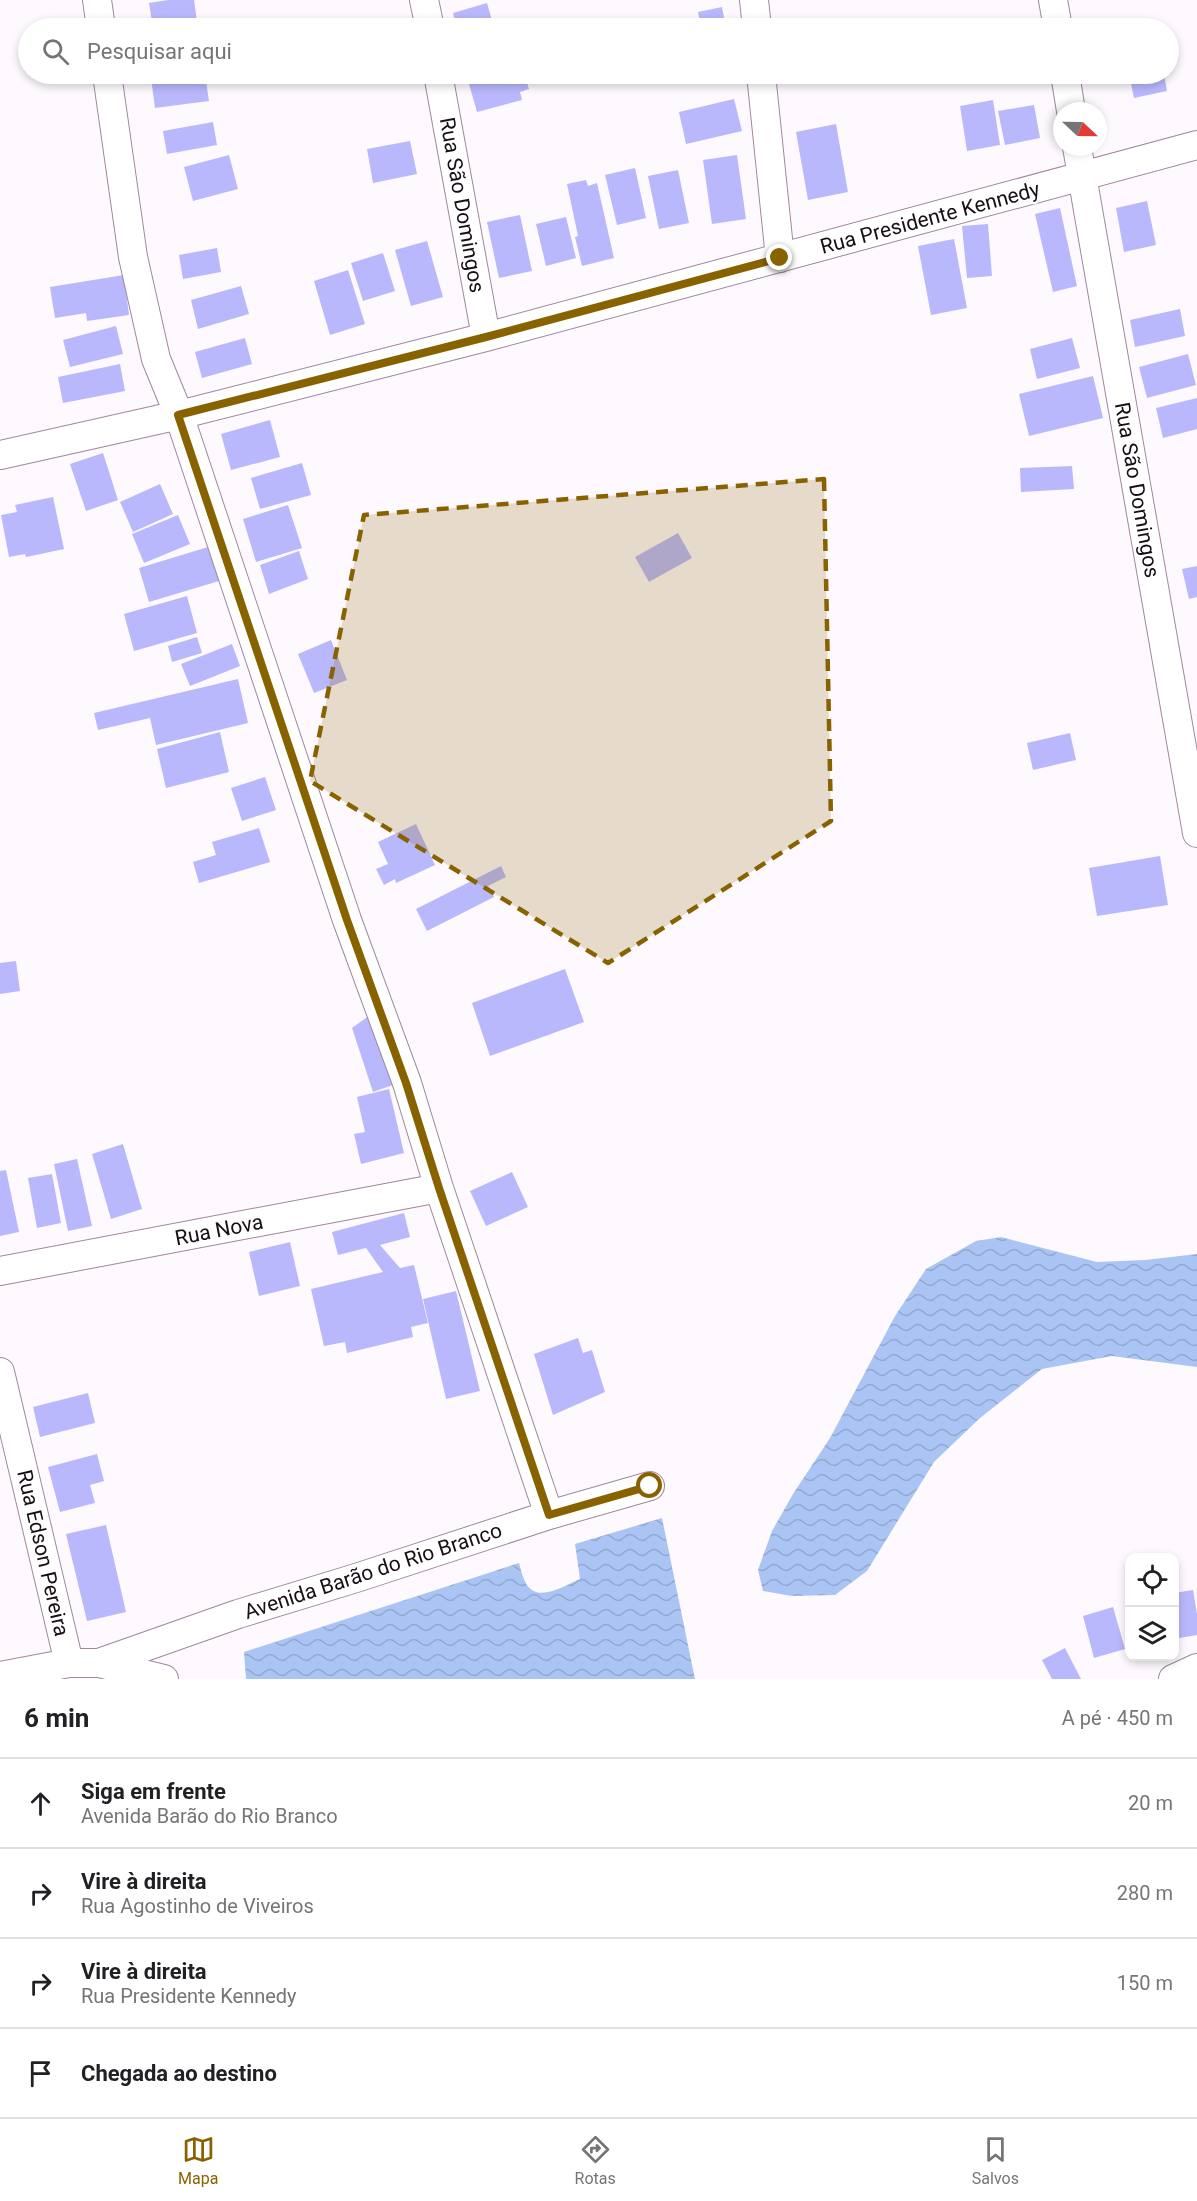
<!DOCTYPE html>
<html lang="pt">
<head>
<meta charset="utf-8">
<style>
	body { margin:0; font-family:Roboto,sans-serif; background:#f6f6f6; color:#202124 }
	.controls { position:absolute; right:18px; bottom:18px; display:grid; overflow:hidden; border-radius:12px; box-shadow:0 3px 9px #0003 }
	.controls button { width:54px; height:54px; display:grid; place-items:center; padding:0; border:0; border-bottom:2px solid #e0e0e0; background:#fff; color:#202124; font:30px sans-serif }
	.compass { position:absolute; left:1053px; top:102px; width:54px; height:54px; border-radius:50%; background:#fff; box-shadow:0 3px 9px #0003; rotate:112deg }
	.stop { position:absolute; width:18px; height:18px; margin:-14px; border:4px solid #896200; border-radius:50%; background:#fff }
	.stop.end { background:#896200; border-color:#fff; box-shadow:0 2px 6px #0008 }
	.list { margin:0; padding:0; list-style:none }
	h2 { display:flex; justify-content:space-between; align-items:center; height:78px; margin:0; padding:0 24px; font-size:26px }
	h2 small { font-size:20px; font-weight:400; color:#757577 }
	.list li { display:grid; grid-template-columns:39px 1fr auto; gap:18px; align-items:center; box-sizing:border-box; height:90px; padding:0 24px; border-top:2px solid #e0e0e0 }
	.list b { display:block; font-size:22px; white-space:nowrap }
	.list p { margin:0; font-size:20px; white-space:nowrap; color:#757577 }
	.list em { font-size:20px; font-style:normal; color:#757577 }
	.icon { flex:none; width:33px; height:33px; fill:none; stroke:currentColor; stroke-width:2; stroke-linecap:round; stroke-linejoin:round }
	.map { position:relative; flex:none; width:1197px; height:1679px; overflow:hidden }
	.search { position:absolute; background:#fff; box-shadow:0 3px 9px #0003; left:18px; right:18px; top:18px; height:66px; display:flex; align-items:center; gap:15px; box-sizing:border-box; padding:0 21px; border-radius:33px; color:#757577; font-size:22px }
	.sheet { height:438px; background:#fff }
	nav { display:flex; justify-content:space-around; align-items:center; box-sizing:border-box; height:84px; border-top:2px solid #e0e0e0; background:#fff; font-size:16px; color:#757577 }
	nav a { display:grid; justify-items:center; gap:3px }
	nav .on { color:#896200 }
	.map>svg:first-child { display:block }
</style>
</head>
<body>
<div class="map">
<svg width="1197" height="1679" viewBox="0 0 1197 1679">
	<defs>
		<pattern id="water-waves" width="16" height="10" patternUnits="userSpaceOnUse" patternTransform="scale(1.5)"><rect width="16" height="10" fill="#aac5f3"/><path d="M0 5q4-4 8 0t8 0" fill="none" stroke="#92a8d0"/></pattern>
	</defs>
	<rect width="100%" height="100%" fill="#fef9fe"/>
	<!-- water -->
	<path fill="url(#water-waves)" d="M1001,1237L1097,1262L1145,1260L1197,1254V1367L1112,1356L1042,1369L980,1418L934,1462L867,1571L835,1595L792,1596L763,1591L758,1570L772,1531L793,1494L830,1438L895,1316L926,1269L976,1241Z
		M662,1518L695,1679H246L244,1652L519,1563C521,1570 523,1579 527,1585C539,1603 565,1585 580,1579L575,1544Z"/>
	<!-- building -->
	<path fill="#b9b8fc" d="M168,0H194L198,28H153L149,3Z
		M487,3L493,24L477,28H457L453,13Z
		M722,7L726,28H701L698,12Z
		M182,74H205L209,101L155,108L151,78Z
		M506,74H516L517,79L525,76L529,89L520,92L522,100L477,112L469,84Z
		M1129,74H1164L1167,91L1134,98Z
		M734,99L742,131L686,144L679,112Z
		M993,100L1000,145L967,151L960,106Z
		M1034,105L1040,138L1005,145L998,111Z
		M213,122L217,145L167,154L163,131Z
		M836,124L848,192L808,200L796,132Z
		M410,141L417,174L373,183L367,149Z
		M229,155L238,189L193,201L184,167Z
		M737,155L746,219L712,224L703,160Z
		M635,168L646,218L617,225L605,175Z
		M678,170L689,223L659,229L648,176Z
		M586,180L588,186L597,183L614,258L582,266L575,237L578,236L567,184Z
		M1147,201L1156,245L1124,252L1116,208Z
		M1060,208L1077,286L1053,292L1035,214Z
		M520,215L532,271L499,278L487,222Z
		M566,217L576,258L546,266L536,224Z
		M988,224L992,276L967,278L962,226Z
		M954,239L967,308L931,315L918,246Z
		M427,241L443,297L411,306L395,250Z
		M217,248L221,272L183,279L179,255Z
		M383,253L395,291L363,301L351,263Z
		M348,270L365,324L330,335L314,281Z
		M124,275L129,315L87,321L86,313L55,318L50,287Z
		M241,286L249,314L198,329L191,300Z
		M1180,309L1185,336L1135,347L1130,320Z
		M116,326L123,354L70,367L63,340Z
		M245,338L252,364L202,378L195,352Z
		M1072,338L1080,368L1037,379L1030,349Z
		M1188,354L1196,385L1147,398L1139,367Z
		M120,364L125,391L63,403L58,377Z
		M1093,376L1103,418L1029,436L1019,394Z
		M1197,398V429L1163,438L1156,408Z
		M270,420L280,457L231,470L221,434Z
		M103,453L118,500L86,511L70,464Z
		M302,463L311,495L260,509L251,478Z
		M1072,466L1074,489L1021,492L1020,468Z
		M160,484L173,514L133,532L120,502Z
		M53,497L64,549L26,557L25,554L9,557L1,515L17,512L15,505Z
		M288,505L302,548L256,562L243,519Z
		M178,515L190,544L144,563L132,534Z
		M678,533L692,558L649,582L635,557Z
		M208,547L219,581L149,602L139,568Z
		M299,551L308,579L269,594L260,565Z
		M1197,566V597L1189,599L1182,569Z
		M187,596L197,633L134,651L124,614Z
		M197,637L202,653L172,662L168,646Z
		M331,640L347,680L314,693L298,654Z
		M232,644L240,666L190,686L181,664Z
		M238,679L248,723L156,745L150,718L98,730L94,713Z
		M220,732L229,772L166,788L157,749Z
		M1070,733L1076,760L1033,770L1027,743Z
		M265,777L276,810L242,821L231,788Z
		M416,824L435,865L396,883L395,879L384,885L376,869L388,864L378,842Z
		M259,828L270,862L199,883L193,862L216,855L212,842Z
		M1160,856L1168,905L1097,916L1089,868Z
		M501,866L506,877L488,886L494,897L427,931L416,909Z
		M16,961L20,991L0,994V963Z
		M565,969L584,1022L490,1056L472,1003Z
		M370,1015L393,1085L373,1092L352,1028Z
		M389,1089L404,1153L361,1164L354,1134L365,1132L357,1097Z
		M123,1144L142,1209L111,1219L92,1154Z
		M77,1159L92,1226L68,1231L54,1164Z
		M6,1170L19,1232L0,1236V1171Z
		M512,1172L528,1207L486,1226L470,1191Z
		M52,1174L61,1223L37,1228L28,1178Z
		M404,1213L410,1237L380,1245L400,1268L414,1265L428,1323L411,1327L413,1337L347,1353L345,1342L324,1346L311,1289L383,1272L366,1248L338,1255L332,1232Z
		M290,1242L300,1286L259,1296L249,1252Z
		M456,1291L480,1391L446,1399L423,1299Z
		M578,1338L583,1353L592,1350L605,1392L553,1415L534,1354Z
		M88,1393L95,1423L40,1437L33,1407Z
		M97,1454L104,1481L90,1485L95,1503L60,1512L48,1467Z
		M106,1525L126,1612L87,1621L66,1534Z
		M1193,1590L1197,1614V1635L1174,1639V1593Z
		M1113,1607L1125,1649L1094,1658L1083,1616Z
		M1065,1648L1081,1679H1052L1042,1660Z"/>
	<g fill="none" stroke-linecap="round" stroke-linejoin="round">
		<!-- minor casing -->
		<g stroke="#9f879d" stroke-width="30">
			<path id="minor" d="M97,0L101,28
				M424,0L430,28
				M754,0L757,28
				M1053,0L1058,28
				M107,74L133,257L156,359L179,415L347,920L407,1083L439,1188L549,1515
				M438,74L486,337
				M761,74L780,258
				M1065,74L1071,111
				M1077,147L1197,833
				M0,455L179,415L486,337L1197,145
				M0,1271L439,1188
				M0,1372L69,1663
				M99,1663L238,1614L356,1578L549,1515L650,1486
				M0,1676L69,1663H99L164,1679
				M1173,1679L1197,1668"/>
		</g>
		<!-- minor -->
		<use href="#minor" stroke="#fff" stroke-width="28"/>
	</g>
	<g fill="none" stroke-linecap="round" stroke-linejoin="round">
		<!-- route -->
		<path stroke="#896200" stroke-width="8" d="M650,1486L549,1515L439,1188L406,1083L347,920L178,415L486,337L780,258"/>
	</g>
	<!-- marked area -->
	<path fill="#896200" fill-opacity="0.2" stroke="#896200" stroke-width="4.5" stroke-dasharray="12 8" stroke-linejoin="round" d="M824,479L831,821L608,963L310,781L364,515Z"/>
	<g text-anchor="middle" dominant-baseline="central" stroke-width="4.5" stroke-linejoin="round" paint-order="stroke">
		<!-- street labels -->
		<g font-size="21" fill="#170e16" stroke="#fff">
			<text transform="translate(462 205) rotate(80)">Rua São Domingos</text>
			<text transform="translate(930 218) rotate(-15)">Rua Presidente Kennedy</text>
			<text transform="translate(1137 490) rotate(80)">Rua São Domingos</text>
			<text transform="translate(219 1230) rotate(-11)">Rua Nova</text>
			<text transform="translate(43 1553) rotate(77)">Rua Edson Pereira</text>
			<text transform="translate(373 1571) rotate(-18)">Avenida Barão do Rio Branco</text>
		</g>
	</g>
</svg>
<div class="controls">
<button><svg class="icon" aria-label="locate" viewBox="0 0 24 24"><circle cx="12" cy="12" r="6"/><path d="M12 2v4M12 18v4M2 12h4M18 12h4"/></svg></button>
<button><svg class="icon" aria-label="layers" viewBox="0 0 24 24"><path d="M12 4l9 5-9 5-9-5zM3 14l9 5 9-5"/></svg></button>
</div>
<svg class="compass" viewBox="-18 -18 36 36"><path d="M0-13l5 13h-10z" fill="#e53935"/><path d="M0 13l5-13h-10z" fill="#757577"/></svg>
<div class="stop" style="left:650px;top:1486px"></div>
<div class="stop end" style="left:780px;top:258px"></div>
<div class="search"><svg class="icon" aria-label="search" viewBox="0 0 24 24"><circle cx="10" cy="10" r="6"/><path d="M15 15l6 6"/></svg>Pesquisar aqui</div>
</div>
<section class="sheet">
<h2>6 min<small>A pé · 450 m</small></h2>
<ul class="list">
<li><svg class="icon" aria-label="ahead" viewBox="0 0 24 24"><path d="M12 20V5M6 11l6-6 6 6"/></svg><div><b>Siga em frente</b><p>Avenida Barão do Rio Branco</p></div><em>20 m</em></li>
<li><svg class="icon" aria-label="right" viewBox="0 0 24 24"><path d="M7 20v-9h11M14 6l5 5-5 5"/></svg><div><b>Vire à direita</b><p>Rua Agostinho de Viveiros</p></div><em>280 m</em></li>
<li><svg class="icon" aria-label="right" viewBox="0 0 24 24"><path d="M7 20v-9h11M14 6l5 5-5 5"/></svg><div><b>Vire à direita</b><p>Rua Presidente Kennedy</p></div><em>150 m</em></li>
<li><svg class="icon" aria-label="arrive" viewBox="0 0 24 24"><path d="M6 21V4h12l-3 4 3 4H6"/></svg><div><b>Chegada ao destino</b></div></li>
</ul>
</section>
<nav>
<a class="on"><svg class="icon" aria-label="map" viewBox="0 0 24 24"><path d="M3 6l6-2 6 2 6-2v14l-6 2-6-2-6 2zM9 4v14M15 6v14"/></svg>Mapa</a>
<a><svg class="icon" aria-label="directions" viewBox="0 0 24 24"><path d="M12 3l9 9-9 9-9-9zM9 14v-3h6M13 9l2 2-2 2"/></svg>Rotas</a>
<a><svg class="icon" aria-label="saved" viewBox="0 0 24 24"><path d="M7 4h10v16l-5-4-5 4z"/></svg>Salvos</a>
</nav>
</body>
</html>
